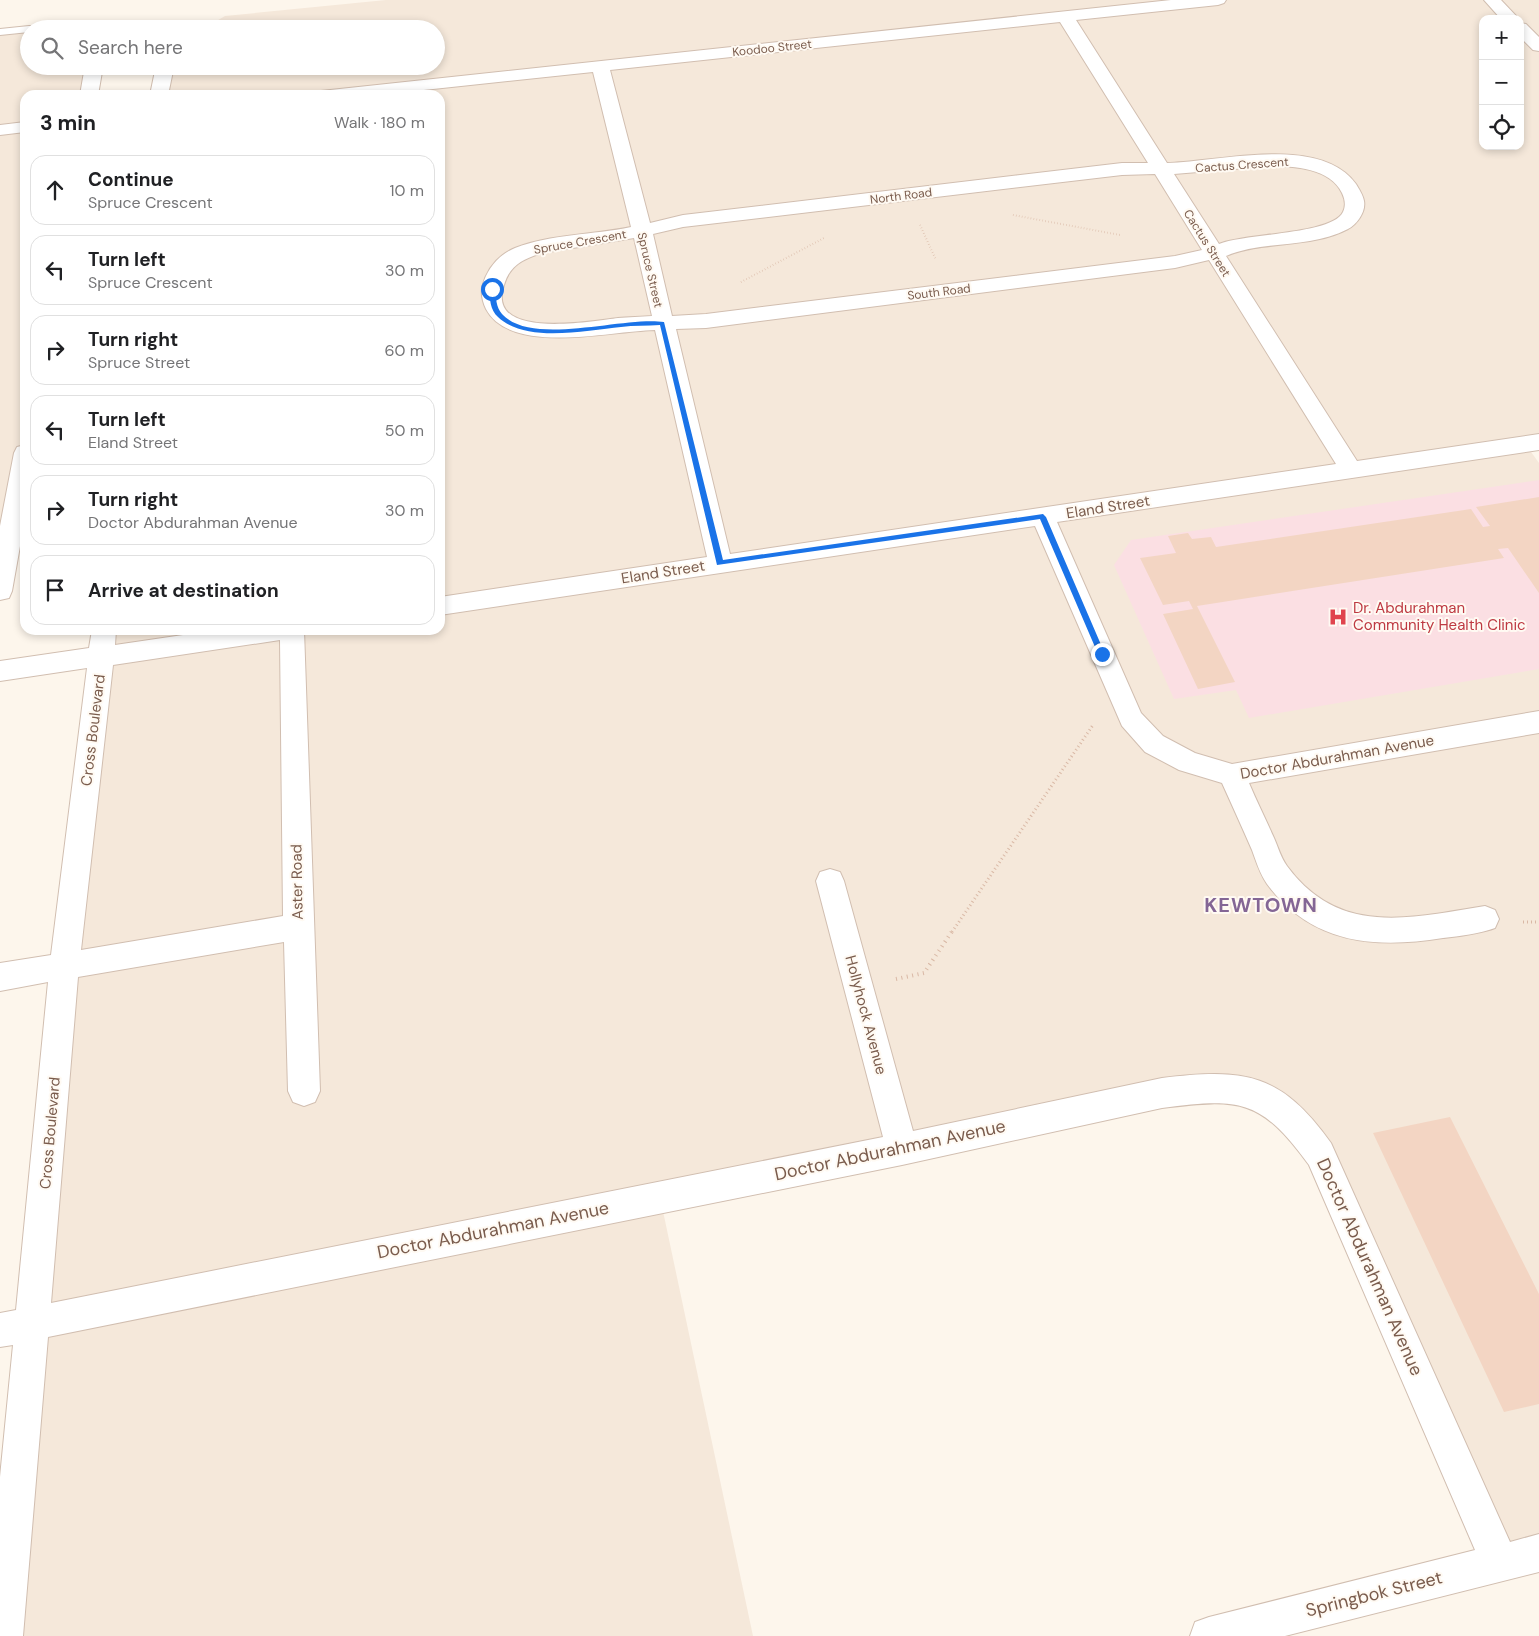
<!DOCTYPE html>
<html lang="en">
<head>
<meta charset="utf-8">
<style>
	body { margin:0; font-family:"DM Sans",sans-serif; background:#f2f2f2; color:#202124 }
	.controls { position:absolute; right:15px; top:15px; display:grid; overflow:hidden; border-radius:10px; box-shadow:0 2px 8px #0003 }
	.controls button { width:45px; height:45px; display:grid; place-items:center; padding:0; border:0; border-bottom:1px solid #e0e0e0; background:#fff; color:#202124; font:25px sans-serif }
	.stop { position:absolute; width:15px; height:15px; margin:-11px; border:4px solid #1a73e8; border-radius:50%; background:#fff }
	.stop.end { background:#1a73e8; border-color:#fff; box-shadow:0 1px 5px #0008 }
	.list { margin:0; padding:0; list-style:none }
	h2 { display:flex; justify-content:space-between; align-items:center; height:65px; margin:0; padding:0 20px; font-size:21px }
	h2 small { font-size:16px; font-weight:400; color:#757577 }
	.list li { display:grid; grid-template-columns:32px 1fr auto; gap:15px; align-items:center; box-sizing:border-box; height:70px; margin:0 10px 10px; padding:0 10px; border:1px solid #e0e0e0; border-radius:15px }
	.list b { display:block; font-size:19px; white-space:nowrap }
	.list p { margin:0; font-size:16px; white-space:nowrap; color:#757577 }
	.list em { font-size:16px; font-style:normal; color:#757577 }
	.icon { flex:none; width:28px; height:28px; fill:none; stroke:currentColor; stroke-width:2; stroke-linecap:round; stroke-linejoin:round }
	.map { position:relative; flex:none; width:1539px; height:1636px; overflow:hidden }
	.search { position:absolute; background:#fff; box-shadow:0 2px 8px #0003; left:20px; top:20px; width:425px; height:55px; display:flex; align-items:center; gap:12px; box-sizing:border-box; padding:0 18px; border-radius:28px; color:#757577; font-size:19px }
	.panel { position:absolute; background:#fff; box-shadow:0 2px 8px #0003; left:20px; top:90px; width:425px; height:545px; border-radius:15px }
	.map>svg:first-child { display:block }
</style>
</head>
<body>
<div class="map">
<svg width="1539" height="1636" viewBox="0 0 1539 1636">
	<rect width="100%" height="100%" fill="#fdf6ec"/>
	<!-- residential -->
	<path fill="#f5e8da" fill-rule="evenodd" d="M386,0H1539V442L1526,445L1539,463V1553L1500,1563L1320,1154L1231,1088L660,1197L753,1636H4L104,630H440V95H159L165,66H436V29H203L225,16ZM1483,19H1520V146H1483Z
		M29,29V66H94L89,95H25V453L0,591V32Z"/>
	<!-- medical -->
	<path fill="#fbdfe3" d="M1539,480V669L1249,718L1236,690L1174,699L1114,565L1131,540Z"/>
	<!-- building -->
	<path fill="#f3d5c3" d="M1539,497V593L1508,548L1498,549L1504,558L1197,606L1235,682L1198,689L1163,614L1193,609L1189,601L1163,605L1140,558L1176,553L1168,536L1188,533L1192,539L1211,537L1216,547L1471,509L1483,527L1490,526L1476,507Z
		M1450,1117L1539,1294V1404L1504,1412L1373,1133Z"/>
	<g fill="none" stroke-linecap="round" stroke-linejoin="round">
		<!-- lane casing -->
		<g stroke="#d1beb0" stroke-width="2">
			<path id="lane" d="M29,26H85L91,29H29V32L0,35V29Z"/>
		</g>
		<!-- street casing -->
		<g stroke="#d1beb0" stroke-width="2">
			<path id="street" d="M1171,0H1226L1224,3L1218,5L1076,20L1167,163C1219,162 1320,134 1356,184C1359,189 1363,195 1364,201C1366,212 1357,224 1348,229C1310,249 1264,240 1226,256L1357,461L1539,434V450L1057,522L1141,713L1163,736L1195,753L1232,764L1539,711V733L1249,783C1257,802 1266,820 1274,838C1278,847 1281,858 1287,866C1339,937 1410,918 1485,906L1495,910L1499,919L1495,928C1479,934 1460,936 1443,938C1374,949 1312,944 1267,884C1260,874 1256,861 1252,850C1242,827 1232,805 1222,783L1179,770L1145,752L1122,726L1035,526L440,615V597L707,557L655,330C610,331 511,356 486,309C483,303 481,295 482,287C487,269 498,255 515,248C551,234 593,235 631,227L593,72L377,95H318L321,91ZM1060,22L1148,163H1122L683,215L650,223L610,70ZM1270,166C1294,166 1330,168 1342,193C1345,199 1346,206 1343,212C1332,235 1244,233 1219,244L1174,174ZM1155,174L1202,250L1175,256L706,314L672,316L653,234L683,227L1122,175ZM634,238L652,316C640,317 629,317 618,318C592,321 485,341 504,285C510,265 523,259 542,253ZM1209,260L1336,464L730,554L676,329L706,328L1175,268Z
				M1484,0H1501L1519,19H1501Z
				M1520,23L1526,24L1539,37V51L1533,50L1520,37Z
				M85,66H103L98,95H80Z
				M156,66H174L168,95H150Z
				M25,122V132L0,135V125Z
				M25,445V518L12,591L9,598L0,600V526L14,453L17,447Z
				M92,630H116L115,645L217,630H304L320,1091L315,1102L304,1106L293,1102L288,1091L284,942L78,977L51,1303L883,1137L816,881L820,872L830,869L840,872L844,881L913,1131L1162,1078C1245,1068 1281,1073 1331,1143L1510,1542L1539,1534V1572L1285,1636H1190L1195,1622L1209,1617L1475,1550L1309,1165C1261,1099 1240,1098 1162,1108L902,1165L48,1337L23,1636H0V1477L13,1345L0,1347V1313L16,1310L48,982L0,991V963L51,955L87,668L0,681V661L89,648ZM280,640L283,916L81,950L113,665Z"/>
		</g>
		<!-- path-far2 -->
		<path stroke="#d9b8a5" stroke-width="2" stroke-dasharray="0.5 2.5" stroke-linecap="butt" d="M1013,215L1120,235
			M920,225L936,260
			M741,282L824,238"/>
		<!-- path-far1 -->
		<path stroke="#d9b8a5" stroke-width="3" stroke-dasharray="1 3" stroke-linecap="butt" d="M1523,922H1539
			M952,932L1093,725"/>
		<!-- path -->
		<path stroke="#d9b8a5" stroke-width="4" stroke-dasharray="1 4.5" stroke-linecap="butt" d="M896,979L924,973L953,930"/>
		<!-- lane -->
		<use href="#lane" fill="#fff" fill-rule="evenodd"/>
		<!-- street -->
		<use href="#street" fill="#fff" fill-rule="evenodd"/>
	</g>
	<!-- route -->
	<path fill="#1a73e8" d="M492,287L495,289C496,298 496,307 502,314C532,347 623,316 664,322L723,560L1043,514L1046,517L1105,654L1104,656L1098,654L1040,519L717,565L660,325C647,326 634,325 621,327C587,330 526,344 498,317C490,310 490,299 489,289Z"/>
	<!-- icons -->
	<defs>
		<g id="hospital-bare" transform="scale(1.5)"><path d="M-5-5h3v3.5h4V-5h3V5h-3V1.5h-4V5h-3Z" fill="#e0444e" stroke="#fffaf3" stroke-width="2.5" paint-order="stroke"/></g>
	</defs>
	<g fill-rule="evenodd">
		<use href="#hospital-bare" x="1338" y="617"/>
	</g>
	<g text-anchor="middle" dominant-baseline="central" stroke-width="4" stroke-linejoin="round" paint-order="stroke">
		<!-- far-street labels -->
		<g font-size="12" fill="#7a5c4d" stroke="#fffaf3">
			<text transform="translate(772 48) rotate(-6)">Koodoo Street</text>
			<text transform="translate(1242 165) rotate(-4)">Cactus Crescent</text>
			<text transform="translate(901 196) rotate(-7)">North Road</text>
			<text transform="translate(580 242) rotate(-10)">Spruce Crescent</text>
			<text transform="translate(1207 243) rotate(58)">Cactus Street</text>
			<text transform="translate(650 270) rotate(77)">Spruce Street</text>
			<text transform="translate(939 292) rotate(-7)">South Road</text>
		</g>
		<!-- street labels -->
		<g font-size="15" fill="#7a5c4d" stroke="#fffaf3">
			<text transform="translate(1108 507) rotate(-9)">Eland Street</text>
			<text transform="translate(663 572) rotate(-9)">Eland Street</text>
			<text transform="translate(93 730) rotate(-83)">Cross Boulevard</text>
			<text transform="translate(1337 757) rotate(-10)">Doctor Abdurahman Avenue</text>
			<text transform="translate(297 882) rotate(-91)">Aster Road</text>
			<text transform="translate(866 1015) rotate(75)">Hollyhock Avenue</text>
			<text transform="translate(50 1133) rotate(-85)">Cross Boulevard</text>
		</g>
		<!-- health labels -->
		<g font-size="15" fill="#be3a42" stroke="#fffaf3" text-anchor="start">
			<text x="1353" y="608">Dr. Abdurahman<tspan x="1353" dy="17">Community Health Clinic</tspan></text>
		</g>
		<!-- near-street labels -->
		<g font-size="18" fill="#7a5c4d" stroke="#fffaf3">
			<text transform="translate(890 1150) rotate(-12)">Doctor Abdurahman Avenue</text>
			<text transform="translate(493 1230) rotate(-11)">Doctor Abdurahman Avenue</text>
			<text transform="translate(1370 1267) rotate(66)">Doctor Abdurahman Avenue</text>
			<text transform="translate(1374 1594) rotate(-14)">Springbok Street</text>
		</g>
		<!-- district labels -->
		<g font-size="20" font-weight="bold" letter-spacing="1" fill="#846695" stroke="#fffaf3">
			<text x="1261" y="905">KEWTOWN</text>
		</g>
	</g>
</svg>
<div class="controls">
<button>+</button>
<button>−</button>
<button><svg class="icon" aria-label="locate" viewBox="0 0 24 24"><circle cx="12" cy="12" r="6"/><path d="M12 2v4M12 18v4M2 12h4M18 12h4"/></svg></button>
</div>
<div class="stop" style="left:492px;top:289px"></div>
<div class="stop end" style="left:1102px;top:654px"></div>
<div class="search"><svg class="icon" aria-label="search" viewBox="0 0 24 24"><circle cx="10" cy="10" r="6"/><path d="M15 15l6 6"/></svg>Search here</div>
<section class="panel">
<h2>3 min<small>Walk · 180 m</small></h2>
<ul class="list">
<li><svg class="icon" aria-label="ahead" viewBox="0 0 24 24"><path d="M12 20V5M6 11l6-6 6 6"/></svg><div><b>Continue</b><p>Spruce Crescent</p></div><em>10 m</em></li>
<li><svg class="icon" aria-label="left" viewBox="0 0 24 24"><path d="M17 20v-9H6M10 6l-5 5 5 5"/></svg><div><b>Turn left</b><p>Spruce Crescent</p></div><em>30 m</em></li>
<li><svg class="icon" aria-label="right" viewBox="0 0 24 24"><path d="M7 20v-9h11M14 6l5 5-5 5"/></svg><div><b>Turn right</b><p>Spruce Street</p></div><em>60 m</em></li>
<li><svg class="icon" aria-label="left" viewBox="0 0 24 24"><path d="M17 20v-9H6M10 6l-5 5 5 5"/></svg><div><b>Turn left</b><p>Eland Street</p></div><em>50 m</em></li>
<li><svg class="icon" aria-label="right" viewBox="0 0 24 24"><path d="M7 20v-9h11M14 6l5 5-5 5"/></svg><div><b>Turn right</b><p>Doctor Abdurahman Avenue</p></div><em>30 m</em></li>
<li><svg class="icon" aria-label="arrive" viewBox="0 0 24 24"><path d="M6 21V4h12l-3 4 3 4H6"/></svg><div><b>Arrive at destination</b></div></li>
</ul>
</section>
</div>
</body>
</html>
